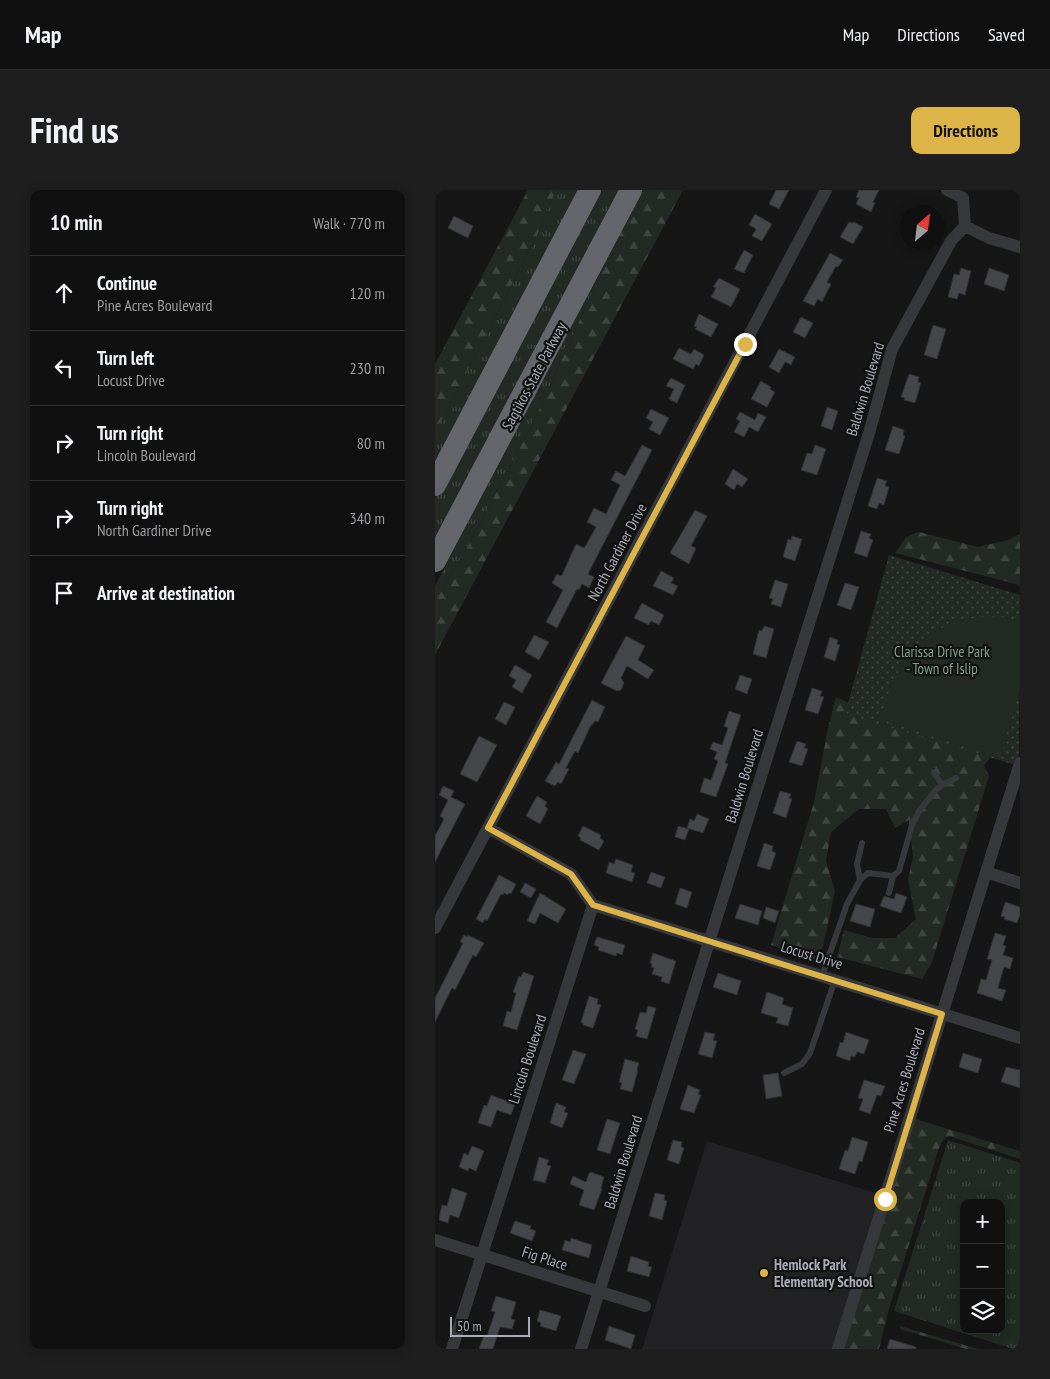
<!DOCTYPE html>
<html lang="en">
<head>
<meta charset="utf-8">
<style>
	body { margin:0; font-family:"PT Sans Narrow",sans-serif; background:#1e1e1f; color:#f1f3f6 }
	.controls { position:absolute; right:15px; bottom:15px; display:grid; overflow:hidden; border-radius:10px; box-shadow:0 2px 12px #0003 }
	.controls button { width:45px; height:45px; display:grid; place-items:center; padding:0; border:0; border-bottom:1px solid #303031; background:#101011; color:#f1f3f6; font:25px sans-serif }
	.compass { position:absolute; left:465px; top:15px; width:45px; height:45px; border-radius:50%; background:#101011; box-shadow:0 2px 12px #0003; rotate:28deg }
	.scale { position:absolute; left:15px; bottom:12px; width:80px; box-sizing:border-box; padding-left:5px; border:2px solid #a9acb6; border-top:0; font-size:14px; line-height:18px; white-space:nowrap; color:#a9acb6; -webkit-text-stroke:4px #111112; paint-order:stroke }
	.stop { position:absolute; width:15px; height:15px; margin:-11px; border:4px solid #ddb448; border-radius:50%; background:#fff }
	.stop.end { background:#ddb448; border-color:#fff; box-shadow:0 1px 5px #0008 }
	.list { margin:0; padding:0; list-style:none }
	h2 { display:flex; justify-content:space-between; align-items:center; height:65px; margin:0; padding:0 20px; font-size:21px }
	h2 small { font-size:16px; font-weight:400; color:#9c9d9f }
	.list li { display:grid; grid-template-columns:32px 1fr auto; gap:15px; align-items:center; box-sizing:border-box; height:75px; padding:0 20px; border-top:1px solid #303031 }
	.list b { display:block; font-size:19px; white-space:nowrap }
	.list p { margin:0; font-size:16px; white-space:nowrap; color:#9c9d9f }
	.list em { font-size:16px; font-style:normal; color:#9c9d9f }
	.icon { flex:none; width:28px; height:28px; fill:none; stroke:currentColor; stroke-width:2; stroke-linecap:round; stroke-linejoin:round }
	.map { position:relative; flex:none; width:585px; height:1159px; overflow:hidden; border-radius:10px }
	header { display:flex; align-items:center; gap:30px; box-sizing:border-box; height:70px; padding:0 25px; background:#101011; border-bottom:1px solid #303031 }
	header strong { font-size:24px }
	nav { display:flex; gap:28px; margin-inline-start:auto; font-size:18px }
	.intro { display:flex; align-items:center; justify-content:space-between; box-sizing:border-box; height:120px; padding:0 30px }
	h1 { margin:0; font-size:35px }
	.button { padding:12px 22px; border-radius:10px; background:#ddb448; color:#111; font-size:18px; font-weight:700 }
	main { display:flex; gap:30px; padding:0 30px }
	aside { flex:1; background:#101011; border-radius:10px; box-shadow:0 2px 12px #0003 }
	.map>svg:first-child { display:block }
</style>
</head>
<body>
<header>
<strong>Map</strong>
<nav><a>Map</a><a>Directions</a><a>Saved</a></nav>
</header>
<div class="intro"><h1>Find us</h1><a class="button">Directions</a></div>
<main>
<aside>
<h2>10 min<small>Walk · 770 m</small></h2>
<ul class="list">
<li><svg class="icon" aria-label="ahead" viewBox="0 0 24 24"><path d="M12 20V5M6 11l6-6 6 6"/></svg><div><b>Continue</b><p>Pine Acres Boulevard</p></div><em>120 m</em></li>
<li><svg class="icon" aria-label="left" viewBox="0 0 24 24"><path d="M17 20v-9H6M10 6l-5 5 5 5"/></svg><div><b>Turn left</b><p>Locust Drive</p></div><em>230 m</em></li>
<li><svg class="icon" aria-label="right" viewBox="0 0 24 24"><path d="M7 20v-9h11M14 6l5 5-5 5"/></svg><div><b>Turn right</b><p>Lincoln Boulevard</p></div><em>80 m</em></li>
<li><svg class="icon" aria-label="right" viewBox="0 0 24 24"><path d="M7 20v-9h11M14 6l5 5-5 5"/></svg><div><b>Turn right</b><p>North Gardiner Drive</p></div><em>340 m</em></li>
<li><svg class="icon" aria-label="arrive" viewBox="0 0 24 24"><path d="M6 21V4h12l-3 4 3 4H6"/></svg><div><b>Arrive at destination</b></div></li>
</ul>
</aside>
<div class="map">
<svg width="585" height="1159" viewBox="0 0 585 1159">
	<defs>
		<pattern id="grass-tufts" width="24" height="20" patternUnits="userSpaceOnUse" patternTransform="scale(1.25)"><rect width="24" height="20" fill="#222a23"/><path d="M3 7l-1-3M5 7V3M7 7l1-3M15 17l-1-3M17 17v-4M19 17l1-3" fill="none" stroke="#3f4641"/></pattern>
		<pattern id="forest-firs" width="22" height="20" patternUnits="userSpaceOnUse" patternTransform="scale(1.25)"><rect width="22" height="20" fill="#222a23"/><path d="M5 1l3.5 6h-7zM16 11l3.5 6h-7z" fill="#3f4641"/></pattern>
		<pattern id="park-dots" width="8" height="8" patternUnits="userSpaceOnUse" patternTransform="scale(1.25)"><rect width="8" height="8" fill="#222a23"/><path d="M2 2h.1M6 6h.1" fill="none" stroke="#3f4641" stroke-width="1.8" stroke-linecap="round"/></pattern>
	</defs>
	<rect width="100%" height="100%" fill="#161617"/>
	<!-- built -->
	<path fill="#222224" d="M272,951L450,1006L402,1159H207Z"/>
	<!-- grass -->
	<path fill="url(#grass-tufts)" fill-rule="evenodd" d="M121,0H147L0,279V243L102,46Z
		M163,0H188L0,354V309Z
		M205,0H212L185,42L99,231L32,358L0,412V396Z
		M513,950L585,973V1159H578L459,1121ZM529,1013H566V1140H529Z"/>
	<!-- forest -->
	<path fill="url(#forest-firs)" d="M93,0H121L102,46L0,243V174Z
		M212,0H248L0,465V412L32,358L99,231L185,42Z
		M484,342L543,357L573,350L585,344V395L460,363L471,347Z
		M401,507L419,515L429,527L556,567L549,575L554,586L497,772L487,789L402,767L409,740L437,748H460L481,729L473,690L478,667L474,630L460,638L451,619H424L396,642L391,671L400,701L388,756L379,770L336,755L379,612L393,538Z
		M474,927L585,961V969L514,946L509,949L504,958L454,1119L444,1159H402Z
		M465,1136L543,1159H531L465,1139Z"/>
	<!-- park -->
	<path fill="url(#park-dots)" d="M454,365L585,405L584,576L410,524Z"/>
	<!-- garden -->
	<path fill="#222a23" d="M543,427H570L585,431V500L567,561L558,565L549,563L445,529L456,496L471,468L491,448L515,433Z"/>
	<!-- building -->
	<path fill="#45464a" stroke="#303033" d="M341,0H354L344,19L334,14Z
		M424,0H444L438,12L440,13L436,22L421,14L424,8L421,7Z
		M320,24L337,34L327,51L317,46L321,39L314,35Z
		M19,26L38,36L33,48L13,38Z
		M414,32L417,33L419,32L428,37L418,54L405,47Z
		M309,60L318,65L309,83L299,79Z
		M395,63L408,70L403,77L401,76L392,92L396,94L387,112L383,109L379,116L368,111Z
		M526,78L536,81L530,105L524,103L522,109L513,107L519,84L524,85Z
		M554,78L574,85L569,101L549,94Z
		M284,88L305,99L296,117L276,107L281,98L278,97Z
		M264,124L283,134L276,147L260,139L262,137L259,136Z
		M366,127L378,133L370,148L358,142Z
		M498,135L511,139L502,169L489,165Z
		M244,158L256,164L259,159L269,165L264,176L261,174L258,179L238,169Z
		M344,159L360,167L356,175L350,172L344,183L334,177Z
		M474,184L484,187L483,192L486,193L480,213L469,210L470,208L466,207Z
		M236,188L250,195L242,213L234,209L239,199L231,196Z
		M326,191L336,197L335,199L340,202L332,217L316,209Z
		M392,217L403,221L397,240L386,236Z
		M216,219L234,228L225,245L214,239L218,232L211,228Z
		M305,222L320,230L323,223L331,227L323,242L314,237L309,247L299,242L305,231L301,229Z
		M458,236L469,240L468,245L470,246L464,264L450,260Z
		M207,255L217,260L153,384L159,387L154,398L147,394L144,400L142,399L122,438L111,432L128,400L117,393L122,384L125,386L127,385L141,354L149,358L151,355L161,337L152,332L159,318L171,324L185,295L176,290L181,281L190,286Z
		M380,255L391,259L382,285L366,280L372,263L377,264Z
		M298,279L313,289L307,297L302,294L299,300L290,294Z
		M442,288L452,291L450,296L454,297L449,315L444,313L442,319L433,316Z
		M260,320L272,326L256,356L261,358L254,374L235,363Z
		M426,341L436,344L434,348L438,350L432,367L419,363Z
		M357,346L367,349L360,371L348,367L353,349L356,350Z
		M226,381L239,388L236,393L243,396L238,405L218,396Z
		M340,390L353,394L346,417L336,414L338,409L334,408Z
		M410,393L424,397L416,420L402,415Z
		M207,413L229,425L224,435L216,431L214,435L199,428Z
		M329,436L339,439L331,468L318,464L324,440L327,441Z
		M99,445L114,452L104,470L90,462Z
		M191,446L210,456L203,470L219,480L213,489L192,476L186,488L189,493L186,500L182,501L166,493Z
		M395,447L403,450L402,454L405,455L400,471L389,467Z
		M80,475L97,485L87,503L77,497L81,490L74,486Z
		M305,485L317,489L312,504L300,499Z
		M377,498L387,501L385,506L389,507L383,524L370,520Z
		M157,510L170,517L163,532L160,531L157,535H156L143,563L140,561L131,578L134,579L126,594L123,592L120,596L110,591L121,572L124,574Z
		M69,512L80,517L71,535L60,529Z
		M294,521L306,525L290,573L293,574L281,607L265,602L269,588L276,590L283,571L279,569L282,562L275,559L278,552L287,555L293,538L289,536Z
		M44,546L62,555L42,592L25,584Z
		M362,551L371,554L369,558L373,559L367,576L354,572Z
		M8,596L19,601L16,607L30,614L0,672V646L9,629L5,626L13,610L4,605Z
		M345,601L356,604L354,608L357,609L351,628L338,623Z
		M102,606L112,612L110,616L113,619L105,634L91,626Z
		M262,624L274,629L268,643L252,638L255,629L259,631Z
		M148,636L166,645L165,648L169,651L164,660L145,650L146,648L143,646Z
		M243,636L254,639L250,650L240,647Z
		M329,653L338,656L337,661L341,663L335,680L322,676Z
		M181,669L198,675L196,682L200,683L197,692L171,683L174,672L179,674Z
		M216,682L230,687L226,698L212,693Z
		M64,685L81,694L76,704L74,703L73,705L69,703L68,705L66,704L52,731L50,729L48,733L41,729Z
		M90,693L101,699L96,708L85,702Z
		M245,698L257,702L252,718L240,714Z
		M105,703L131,719L123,733L105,723L100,734L92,731Z
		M461,703L472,707L466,723L445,716L449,706L459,709Z
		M570,712L585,717V725L582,733L569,729L570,727L566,726Z
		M305,714L327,721L323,735L300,728Z
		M421,714L440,719L435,737L415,731Z
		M331,717L344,721L340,733L328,728Z
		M560,743L571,746L568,755L571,756L568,765L578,768L575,779L569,777L563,798L571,800L567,811L542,803L546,789L551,790L557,770L552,769Z
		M29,745L32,747L33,745L49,753L41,767L38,765L20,800L17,798L0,832V808L28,753L25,752Z
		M162,747L190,755L187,765L182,763L181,766L163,760L164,757L159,755Z
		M218,763L241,771L234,794L226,791L227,787L217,784L219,778L216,777L217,774L215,773Z
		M88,782L99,786L82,840L68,836L72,821L76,822L81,803L78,802L84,786L86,787Z
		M283,783L306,791L302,805L278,797Z
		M332,802L349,808L347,814L358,818L353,836L341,833L343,828L326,823Z
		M154,806L163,809L162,814L166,815L158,838L148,835V833L146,832Z
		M213,816L221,818L212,849L201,846L203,840L200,839L205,822L211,823Z
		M270,842L280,844L278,850L282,851L277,868L263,864Z
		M411,842L434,850L429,864L422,862L420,867L416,866L415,871L401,866L405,852L408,853Z
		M138,860L151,864L139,894L127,890Z
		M528,863L547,869L543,883L524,877Z
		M190,869L204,873L202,880H203L197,902L185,899L187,893L184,892Z
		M571,877L585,880V898L566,892Z
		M343,883L347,906L331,909L328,885Z
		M429,890L450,896L446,906L442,905L435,924L424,920L428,909L423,908Z
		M253,895L265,900L263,904L266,905L259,923L245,919Z
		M56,905L80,914L76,925L62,920L56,937L43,933L49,915L52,916Z
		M121,913L131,917L129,922L133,923L127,938L115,933Z
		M172,929L185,933L175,964L162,960Z
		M417,947L433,952L427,972L424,971L420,984L404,979L410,960L413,961Z
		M238,950L247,952L246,957L249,958L244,974L232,970Z
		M37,956L49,961L41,981L34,978L33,981L24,977L29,963L33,965Z
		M104,967L114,970L112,975L116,976L110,993L98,990Z
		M156,982L169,987L166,998L167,999L159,1020L144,1015L149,1000L135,994L138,986L151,992L154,983Z
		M17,998L32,1003L24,1028L15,1025L13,1033L4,1030L5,1023L7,1015L12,1016Z
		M220,1003L230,1005L229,1010L232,1011L227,1030L214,1026Z
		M80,1031L96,1036L95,1039L101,1041L97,1051L75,1043Z
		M136,1048L157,1055L154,1068L127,1060L130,1050L135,1052Z
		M196,1066L214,1072L213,1076L217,1077L214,1087L192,1081Z
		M61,1106L81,1112L76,1129L80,1130L77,1139L65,1137L58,1159H44L49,1145L52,1146L60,1122L56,1121Z
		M105,1120L126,1126L121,1141L105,1136L106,1133L102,1131Z
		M174,1136L200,1145L196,1159L170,1150Z
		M455,1149L481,1157V1159H452Z"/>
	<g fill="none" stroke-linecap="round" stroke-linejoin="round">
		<!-- service -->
		<path stroke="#37383c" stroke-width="6" d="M507,595L521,588
			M458,686L464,681L477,635L485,620L499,602L507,595L499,582
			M425,690L433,683L458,686L454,703
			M387,786L412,714L425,690L422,674L427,653
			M349,883L367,874L375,863L400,790"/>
		<!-- minor -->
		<path stroke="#37383c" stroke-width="12" d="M512,0L528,8L530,36L554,48L585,57
			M551,682L585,693
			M158,715L585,848
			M0,738L391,0
			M0,1050L210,1116
			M17,1159L158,715L136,684L53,638
			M146,1159L435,240L457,159L516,51L530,36
			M403,1159L585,573"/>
		<!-- motorway -->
		<path stroke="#64666c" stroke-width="22" d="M0,295L155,0
			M0,371L196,0"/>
	</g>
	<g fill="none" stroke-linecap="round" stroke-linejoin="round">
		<!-- route -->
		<path stroke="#ddb448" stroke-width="6" d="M310,154L53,638L136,684L158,715L507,824L450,1009"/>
	</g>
	<!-- markers -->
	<circle fill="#ddb448" stroke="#111112" stroke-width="2" cx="329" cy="1083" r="5"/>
	<g text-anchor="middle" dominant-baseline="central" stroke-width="4.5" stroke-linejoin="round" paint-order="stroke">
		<!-- street labels -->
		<g font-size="15" fill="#a9acb6" stroke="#111112">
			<text transform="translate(99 186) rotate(-62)">Sagtikos State Parkway</text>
			<text transform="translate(430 199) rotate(-73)">Baldwin Boulevard</text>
			<text transform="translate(182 362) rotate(-62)">North Gardiner Drive</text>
			<text transform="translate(309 586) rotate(-73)">Baldwin Boulevard</text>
			<text transform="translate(377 765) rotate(17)">Locust Drive</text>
			<text transform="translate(92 869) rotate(-72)">Lincoln Boulevard</text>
			<text transform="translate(469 890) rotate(-73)">Pine Acres Boulevard</text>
			<text transform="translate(188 972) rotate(-73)">Baldwin Boulevard</text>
			<text transform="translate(110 1068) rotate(18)">Fig Place</text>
		</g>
		<!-- park labels -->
		<g font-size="15" fill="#829f86" stroke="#111112">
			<text x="507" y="461">Clarissa Drive Park<tspan x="507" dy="17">- Town of Islip</tspan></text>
		</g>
		<!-- poi labels -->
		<g font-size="15" font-weight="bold" fill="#a9acb6" stroke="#111112" text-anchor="start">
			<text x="339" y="1074">Hemlock Park<tspan x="339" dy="17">Elementary School</tspan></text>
		</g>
	</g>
</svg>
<div class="controls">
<button>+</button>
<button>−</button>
<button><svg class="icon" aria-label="layers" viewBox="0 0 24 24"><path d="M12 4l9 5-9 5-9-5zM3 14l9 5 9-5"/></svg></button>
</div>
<svg class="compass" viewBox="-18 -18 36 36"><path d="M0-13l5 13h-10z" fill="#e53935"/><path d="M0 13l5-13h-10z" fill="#9c9d9f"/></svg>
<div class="scale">50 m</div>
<div class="stop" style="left:450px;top:1009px"></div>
<div class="stop end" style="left:310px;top:154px"></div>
</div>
</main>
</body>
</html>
